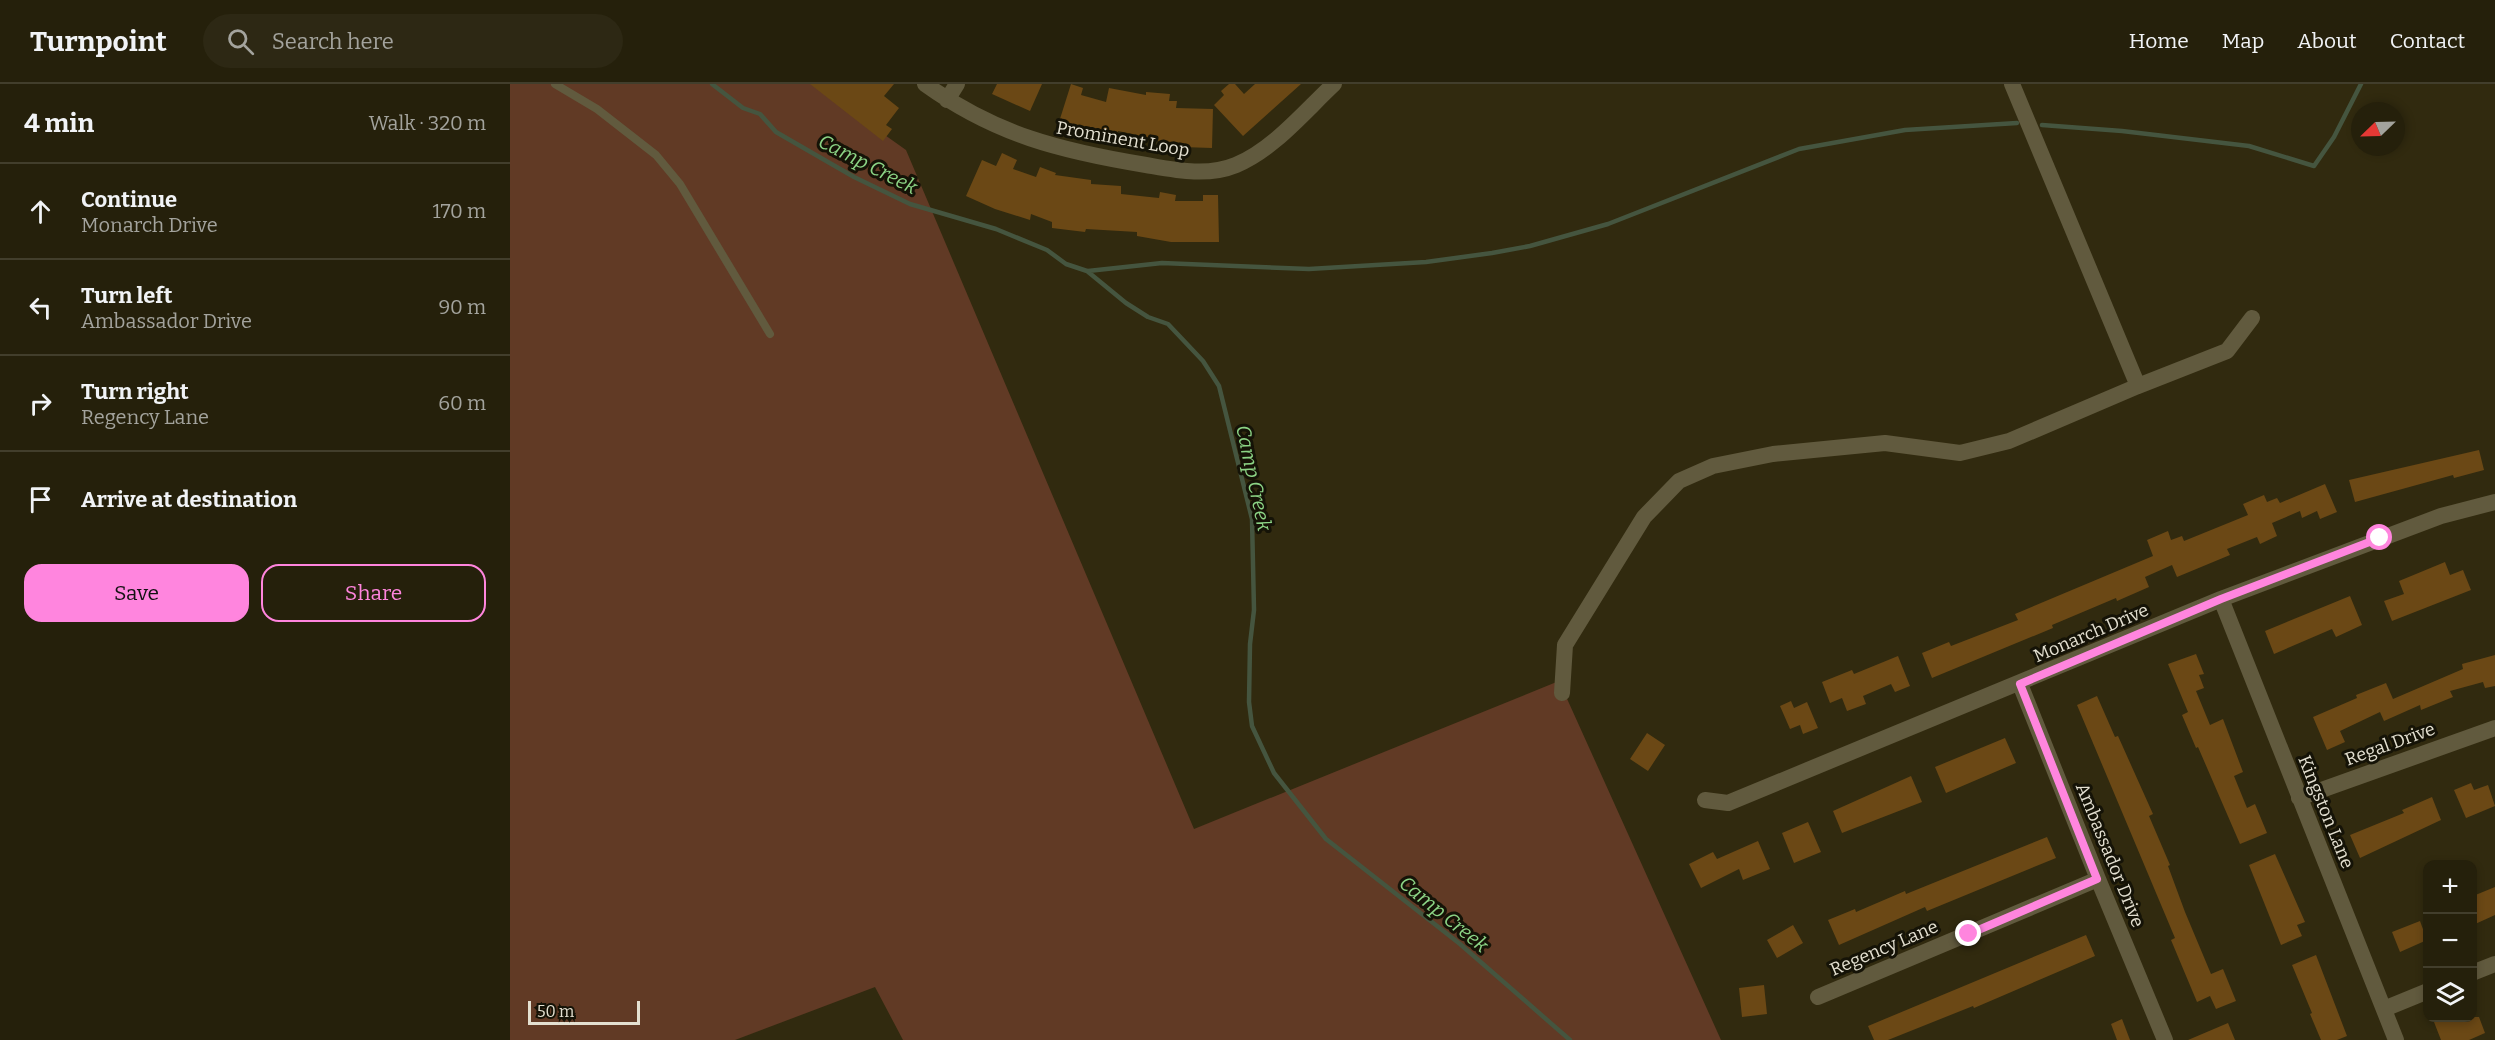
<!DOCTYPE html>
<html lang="en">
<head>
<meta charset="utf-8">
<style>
	body { margin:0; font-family:Bitter,serif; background:#2d2814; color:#f1f3f6 }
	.controls { position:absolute; right:18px; bottom:18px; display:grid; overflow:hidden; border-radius:12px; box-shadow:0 3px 9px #0003 }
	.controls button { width:54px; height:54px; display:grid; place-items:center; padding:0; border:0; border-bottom:2px solid #423e2c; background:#25200b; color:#f1f3f6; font:30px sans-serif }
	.compass { position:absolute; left:1841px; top:18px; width:54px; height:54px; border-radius:50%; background:#25200b; box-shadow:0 3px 9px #0003; rotate:247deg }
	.scale { position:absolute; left:18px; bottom:15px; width:112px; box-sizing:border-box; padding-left:6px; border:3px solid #e4e0d1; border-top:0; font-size:16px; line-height:21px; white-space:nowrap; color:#e4e0d1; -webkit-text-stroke:4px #151307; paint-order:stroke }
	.stop { position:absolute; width:18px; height:18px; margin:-14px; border:4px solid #ff85de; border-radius:50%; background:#fff }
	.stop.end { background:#ff85de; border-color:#fff; box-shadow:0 2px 6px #0008 }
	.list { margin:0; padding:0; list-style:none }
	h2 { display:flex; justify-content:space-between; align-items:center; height:78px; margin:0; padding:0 24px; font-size:26px }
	h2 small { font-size:20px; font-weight:400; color:#a3a39d }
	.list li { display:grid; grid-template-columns:39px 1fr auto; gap:18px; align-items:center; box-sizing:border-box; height:96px; padding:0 24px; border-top:2px solid #423e2c }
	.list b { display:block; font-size:22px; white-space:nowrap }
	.list p { margin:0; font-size:20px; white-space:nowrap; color:#a3a39d }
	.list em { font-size:20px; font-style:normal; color:#a3a39d }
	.actions { display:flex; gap:12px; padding:18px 24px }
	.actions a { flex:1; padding:14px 0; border:2px solid #ff85de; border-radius:18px; text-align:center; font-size:21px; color:#ff85de }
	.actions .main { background:#ff85de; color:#111 }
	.icon { flex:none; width:33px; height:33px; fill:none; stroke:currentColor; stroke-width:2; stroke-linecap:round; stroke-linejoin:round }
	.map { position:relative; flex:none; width:1985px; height:956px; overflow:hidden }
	header { display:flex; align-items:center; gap:36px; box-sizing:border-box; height:84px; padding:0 30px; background:#25200b; border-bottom:2px solid #423e2c }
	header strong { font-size:28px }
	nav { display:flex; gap:33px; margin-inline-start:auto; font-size:21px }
	.search { width:420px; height:54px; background:#2d2814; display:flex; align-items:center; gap:15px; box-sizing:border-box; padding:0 21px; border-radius:33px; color:#a3a39d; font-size:22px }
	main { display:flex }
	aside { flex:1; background:#25200b }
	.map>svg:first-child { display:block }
</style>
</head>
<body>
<header>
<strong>Turnpoint</strong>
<div class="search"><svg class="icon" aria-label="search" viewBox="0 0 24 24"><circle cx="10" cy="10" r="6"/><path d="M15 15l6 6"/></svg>Search here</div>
<nav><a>Home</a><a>Map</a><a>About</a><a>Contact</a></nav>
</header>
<main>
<aside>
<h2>4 min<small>Walk · 320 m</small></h2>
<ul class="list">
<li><svg class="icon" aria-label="ahead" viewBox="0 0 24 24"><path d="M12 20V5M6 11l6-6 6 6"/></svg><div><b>Continue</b><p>Monarch Drive</p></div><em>170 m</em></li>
<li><svg class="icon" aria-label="left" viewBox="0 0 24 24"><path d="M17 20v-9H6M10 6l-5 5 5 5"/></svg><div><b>Turn left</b><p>Ambassador Drive</p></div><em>90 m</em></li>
<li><svg class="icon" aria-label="right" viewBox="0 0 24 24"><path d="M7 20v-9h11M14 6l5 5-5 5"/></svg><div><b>Turn right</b><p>Regency Lane</p></div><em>60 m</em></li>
<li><svg class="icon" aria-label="arrive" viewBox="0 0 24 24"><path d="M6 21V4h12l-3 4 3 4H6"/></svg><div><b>Arrive at destination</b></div></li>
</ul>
<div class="actions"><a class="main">Save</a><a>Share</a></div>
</aside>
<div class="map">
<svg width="1985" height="956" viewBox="0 0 1985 956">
	<rect width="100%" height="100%" fill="#312a0f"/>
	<!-- green -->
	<path fill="#613a25" d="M0,0H303L396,66L684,745L1049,597L1211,956H393L365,903L225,956H0Z"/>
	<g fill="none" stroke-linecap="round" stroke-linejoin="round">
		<!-- stream -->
		<path stroke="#45553f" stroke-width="4.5" d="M202,0L233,24L250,30L266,48L344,93L400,120L486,145L537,166L556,180L577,187L616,219L638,233L658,240L693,277L709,302L742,435L744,526L740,560L739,618L742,642L764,689L816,755L950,860L1060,956
			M1532,41L1612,47L1739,62L1804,82L1824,53L1851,0
			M578,187L652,179L799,185L916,178L982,169L1020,162L1098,140L1289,65L1395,46L1507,39"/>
	</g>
	<!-- building -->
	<path fill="#6b4815" d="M300,0H384L374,12L389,24L376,41L382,45L373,57Z
		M487,0H532L520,27L482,10Z
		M561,0L573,4L571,11L596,18L599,4L636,11V8L660,10L659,17H667L666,24L703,25L702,64L672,63V59L632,55V52L608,47L607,53L549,38Z
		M719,0H725L734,10L745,0H791L733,52L704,21L714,11L711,7Z
		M492,69L507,76L503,85L526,93L530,83L546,89L545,91L581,96V100L611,102V110L649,114L650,108L666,111L665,117H693V111H708L709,158H661L627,152V148L576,145L575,148L542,144V138L521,130L520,136L485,125L456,112L472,76L486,82Z
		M1969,366L1974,386L1944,394L1943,391L1845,418L1839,396Z
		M1815,400L1827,428L1810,435L1807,427L1792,434L1790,427L1762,439L1767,452L1750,460L1747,453L1717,465L1720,471L1667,493L1662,481L1635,493L1639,503L1607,517L1606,514L1542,541L1543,544L1422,594L1412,569L1439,558L1441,562L1508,536L1505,530L1643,472L1637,456L1658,447L1661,456L1672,452L1674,457L1738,431L1733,420L1754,411L1757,418L1767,414L1770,419Z
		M1935,478L1940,491L1953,486L1961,506L1882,537L1874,517L1894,510L1889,497Z
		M1840,512L1852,541L1826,553L1822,545L1764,570L1755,547Z
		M1686,570L1694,590L1689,591L1694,604L1686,607L1700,641L1713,635L1733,688L1724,692L1737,724L1745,720L1757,749L1730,760L1688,663L1686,664L1672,631L1678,628L1658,580Z
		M1985,571V602L1975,604L1973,598L1940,607L1943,613L1911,626L1910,621L1874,637L1870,628L1830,647L1835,658L1817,666L1803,633L1847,614L1846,611L1876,599L1883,615L1953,585L1952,580Z
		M1388,572L1400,602L1385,608L1381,600L1353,612L1356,620L1337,627L1332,614L1320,619L1312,598L1342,586L1344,590Z
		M1587,612L1605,653L1608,652L1643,730L1639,732L1660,781L1658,782L1675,828L1701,890L1713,885L1726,917L1706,925L1700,912L1687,918L1661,856L1665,854L1567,621Z
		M1281,617L1284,624L1297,618L1308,644L1293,650L1290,641L1280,645L1270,622Z
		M1137,649L1155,661L1138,687L1120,675Z
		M1495,654L1506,679L1436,709L1425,683Z
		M1401,692L1412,718L1332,749L1323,727Z
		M1961,699L1964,706L1978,701L1985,722L1956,734L1944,706Z
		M1922,713L1931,736L1850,774L1840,751L1894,729L1892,726Z
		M1298,738L1311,768L1284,779L1272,749Z
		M1537,753L1546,774L1417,827L1415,823L1329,861L1318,836L1345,825L1346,828L1395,807L1396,810Z
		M1248,757L1260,785L1233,796L1229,785L1191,804L1179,780L1203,768L1207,775Z
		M1765,770L1795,838L1787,841L1792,852L1771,861L1739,781Z
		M1985,803V831L1963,841V812Z
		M1910,837L1917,856L1890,868L1882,848Z
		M1283,841L1293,859L1267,874L1257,856Z
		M1576,851L1585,872L1464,924L1463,922L1378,956H1364L1358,942Z
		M1806,871L1837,952L1827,956H1811L1800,930L1802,929L1782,881Z
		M1254,901L1257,930L1232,933L1229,904Z
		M1935,933H1969L1975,949L1959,956H1931L1924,938Z
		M1612,935L1620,956H1607L1601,940Z
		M1718,939L1725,956H1678Z"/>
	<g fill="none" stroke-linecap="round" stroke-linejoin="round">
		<!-- service -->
		<path stroke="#615a3e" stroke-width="8" d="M45,0L87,25L146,71L170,100L260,250"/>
		<!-- minor -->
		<path stroke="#615a3e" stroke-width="16" d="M415,0C486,51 551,67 636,81C665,86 697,93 726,81C764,65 794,28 824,0
			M1502,0L1628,302
			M437,16L447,0
			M1711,515L1886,956
			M1510,600L1588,795L1655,956
			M1052,609L1055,561L1134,433L1169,397L1203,382L1263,370L1375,359L1450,369L1499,357L1628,302L1717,267L1742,234
			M1789,714L1985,644
			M1195,716L1218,719L1711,515L1931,432L1985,418
			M1962,889L1985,880
			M1308,913L1588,795
			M1874,925L1918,907"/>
	</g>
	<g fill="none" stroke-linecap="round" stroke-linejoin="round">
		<!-- route -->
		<path stroke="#ff85de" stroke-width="8" d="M1459,850L1587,795L1510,600L1711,515L1870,454"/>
	</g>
	<g text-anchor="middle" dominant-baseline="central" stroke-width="6" stroke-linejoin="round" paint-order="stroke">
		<!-- street labels -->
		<g font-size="18" fill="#e4e0d1" stroke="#151307">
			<text transform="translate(613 55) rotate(10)">Prominent Loop</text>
			<text transform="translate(1581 549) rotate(-23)">Monarch Drive</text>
			<text transform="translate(1880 660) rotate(-20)">Regal Drive</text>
			<text transform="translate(1816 728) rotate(68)">Kingston Lane</text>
			<text transform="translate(1600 771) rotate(68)">Ambassador Drive</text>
			<text transform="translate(1374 864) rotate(-23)">Regency Lane</text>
		</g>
		<!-- water labels -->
		<g font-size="20" font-style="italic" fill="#8cd485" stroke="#151307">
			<text transform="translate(358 80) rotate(27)">Camp Creek</text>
			<text transform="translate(744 394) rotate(78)">Camp Creek</text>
			<text transform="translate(934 830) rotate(39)">Camp Creek</text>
		</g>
	</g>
</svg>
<div class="controls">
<button>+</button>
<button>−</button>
<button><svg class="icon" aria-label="layers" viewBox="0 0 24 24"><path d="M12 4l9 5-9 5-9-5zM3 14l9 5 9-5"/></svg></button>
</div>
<svg class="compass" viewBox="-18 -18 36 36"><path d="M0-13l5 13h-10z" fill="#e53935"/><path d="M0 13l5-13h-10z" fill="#a3a39d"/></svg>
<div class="scale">50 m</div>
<div class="stop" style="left:1870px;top:454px"></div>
<div class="stop end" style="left:1459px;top:850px"></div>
</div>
</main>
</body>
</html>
